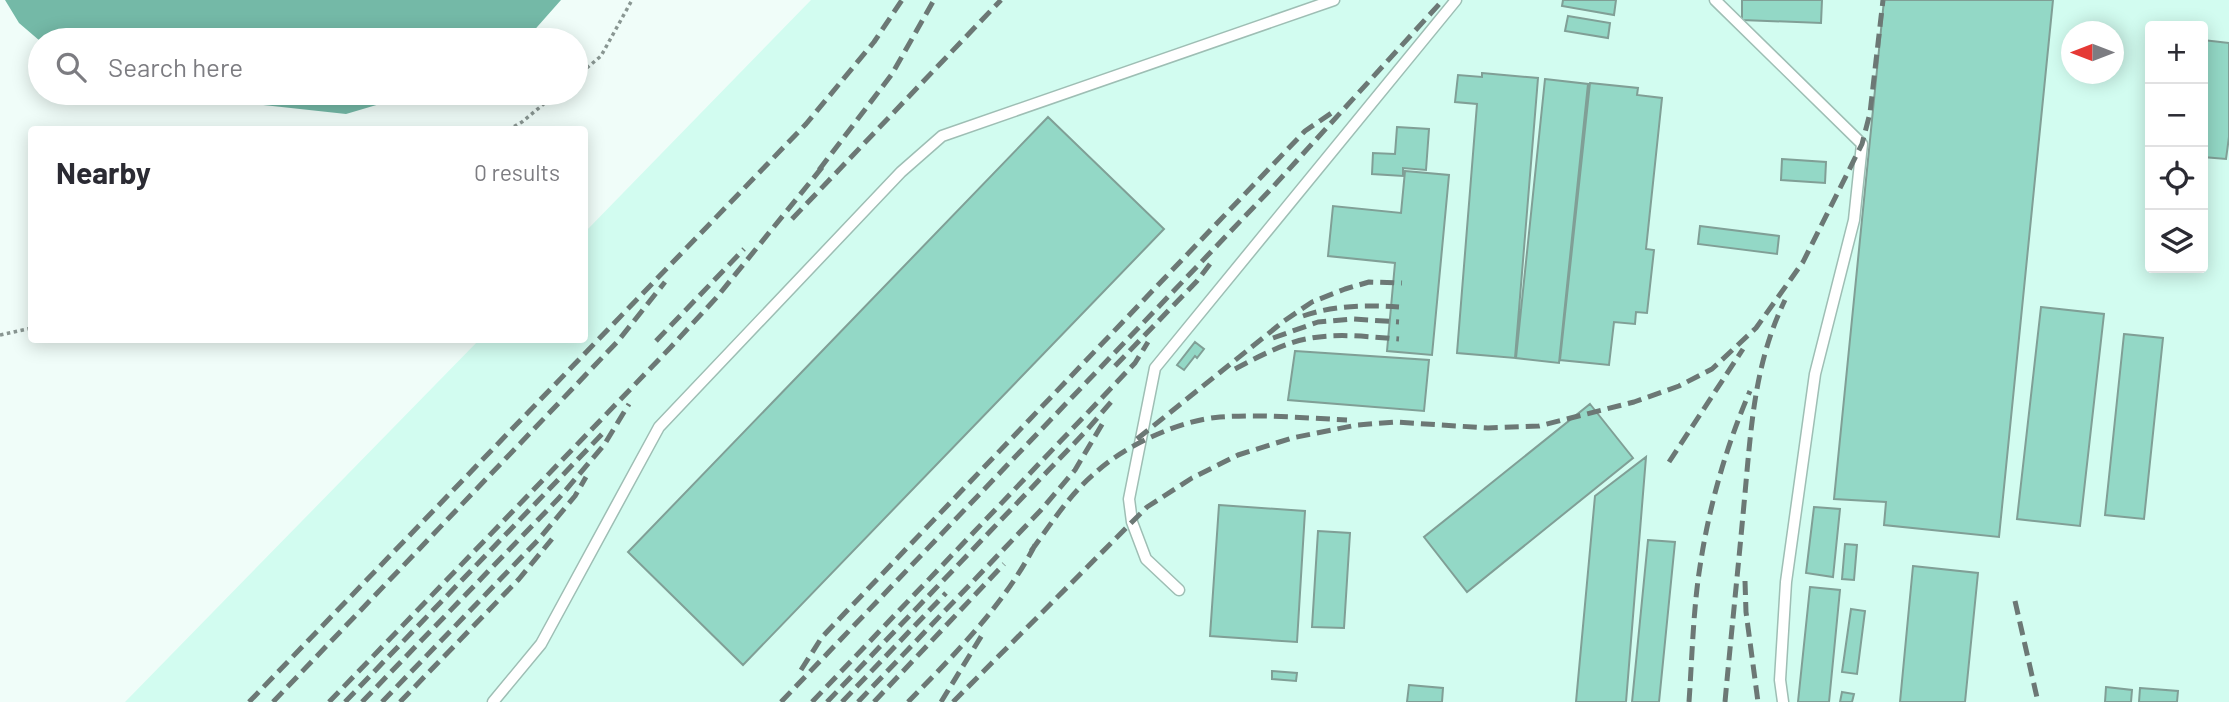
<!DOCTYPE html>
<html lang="en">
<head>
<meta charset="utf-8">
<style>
	body { margin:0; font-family:Barlow,sans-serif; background:#f7f7f7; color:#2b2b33 }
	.controls { position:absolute; right:21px; top:21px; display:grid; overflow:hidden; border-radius:7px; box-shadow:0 4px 18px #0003 }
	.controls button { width:63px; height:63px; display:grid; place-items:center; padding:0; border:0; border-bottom:2px solid #e1e1e2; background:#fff; color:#2b2b33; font:35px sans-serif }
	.compass { position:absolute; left:2061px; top:21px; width:63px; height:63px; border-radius:50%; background:#fff; box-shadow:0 4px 18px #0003; rotate:270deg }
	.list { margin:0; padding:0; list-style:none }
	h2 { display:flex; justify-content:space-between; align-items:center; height:91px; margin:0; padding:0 28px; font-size:30px }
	h2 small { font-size:23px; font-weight:400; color:#7c7c81 }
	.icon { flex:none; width:38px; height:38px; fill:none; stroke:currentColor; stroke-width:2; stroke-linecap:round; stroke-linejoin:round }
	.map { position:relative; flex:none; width:2229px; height:702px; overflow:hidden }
	.search { position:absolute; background:#fff; box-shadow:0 4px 18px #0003; left:28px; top:28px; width:560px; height:77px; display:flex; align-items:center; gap:18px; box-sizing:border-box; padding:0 24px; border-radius:38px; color:#7c7c81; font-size:26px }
	.panel { position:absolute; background:#fff; box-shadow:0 4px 18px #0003; left:28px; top:126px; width:560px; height:217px; border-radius:7px }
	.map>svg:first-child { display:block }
</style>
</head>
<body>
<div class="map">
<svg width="2229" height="702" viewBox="0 0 2229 702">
	<rect width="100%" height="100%" fill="#f0fdf9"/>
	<!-- built -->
	<path fill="#d2fcf0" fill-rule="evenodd" d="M811,0H2229V702H125L479,340H584L585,232ZM2150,26H2203V268H2150ZM2072,32H2114V74H2072Z"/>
	<!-- water -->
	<path fill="#74b9a7" d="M5,0H561L530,35L523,40L40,41L19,23Z
		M155,93H417L346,114Z"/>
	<!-- building -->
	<path fill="#93d8c6" stroke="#809f96" stroke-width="2" d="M1563,0H1616L1614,15L1562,6Z
		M1742,0H1822L1821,23L1742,20Z
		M1884,0H2053L1999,537L1884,525L1886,502L1834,499Z
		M1568,16L1610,23L1608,38L1565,31Z
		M2203,40L2229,43V137L2226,159L2203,157Z
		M1482,73L1538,78L1515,358L1457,353L1477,104L1455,102L1458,75L1482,77Z
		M1545,79L1588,84L1559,363L1516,358Z
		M1590,83L1638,88L1637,95L1662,98L1646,249L1654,250L1647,313L1636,312L1635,324L1614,322L1609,365L1560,360Z
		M1048,117L1164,229L743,665L628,552Z
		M1397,127L1429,129L1426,170L1403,168V176L1372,174L1373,153L1395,154Z
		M1782,159L1826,162L1825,183L1781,180Z
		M1405,171L1449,175L1432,355L1387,351L1395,263L1328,256L1333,206L1401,213Z
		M1700,226L1779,236L1777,254L1698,244Z
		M2041,307L2104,314L2080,526L2017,519Z
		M2124,334L2163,338L2144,519L2105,515Z
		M1195,342L1204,349L1197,358L1195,356L1184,370L1177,365Z
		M1295,351L1429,360L1424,411L1288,400Z
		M1590,404L1633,458L1467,592L1424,537Z
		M1646,457L1626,702H1576L1595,496Z
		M1219,505L1305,511L1297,642L1210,636Z
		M1814,507L1840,509L1833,577L1806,573Z
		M1318,531L1350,533L1344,628L1312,627Z
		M1648,540L1675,542L1659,702H1632Z
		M1845,544L1857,545L1854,580L1842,579Z
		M1913,566L1978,573L1965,702H1900Z
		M1810,587L1840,590L1829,702H1798Z
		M1851,609L1865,611L1857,674L1842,672Z
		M1272,671L1297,673L1296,681L1272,679Z
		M1409,685L1443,688L1442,702H1407Z
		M2106,687L2132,690L2131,702H2105Z
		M2140,688L2178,691L2177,702H2139Z
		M1842,692L1854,694L1852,702H1840Z"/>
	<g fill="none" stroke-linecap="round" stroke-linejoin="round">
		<!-- lane casing -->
		<g stroke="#9ebeb4" stroke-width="13">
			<path id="lane" d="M1715,0L1862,144L1854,220L1815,374L1786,582L1780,680L1783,702
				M1179,590L1146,559L1132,522L1129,499L1155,368L1456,0
				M493,702L541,644L659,427L901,172L942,136L1334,0"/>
		</g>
		<!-- path -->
		<path stroke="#899692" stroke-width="3.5" stroke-dasharray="3.5 3.5" stroke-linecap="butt" d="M576,77L601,56L632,0
			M508,130L522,122L557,93
			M0,335L32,328"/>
		<!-- lane -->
		<use href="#lane" stroke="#fff" stroke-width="10"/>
		<!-- rail -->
		<path stroke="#6c7875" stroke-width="5" stroke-dasharray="14 7" stroke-linecap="butt" d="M819,170L892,74L934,0
			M792,219L1001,0
			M1303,316C1335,305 1365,305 1399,307
			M1273,338L1318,322L1353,319L1399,322
			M656,341L744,249
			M1115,366L1197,281L1210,264
			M1235,369C1258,357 1285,342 1311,338C1340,333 1370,337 1399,339
			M1137,439L1284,321L1312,302L1345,289L1369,282L1402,283
			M1669,462L1743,349
			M1031,551C1051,524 1069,495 1095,473C1124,446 1180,420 1220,417C1262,414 1305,418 1347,420
			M1745,581L1746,612L1758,702
			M2015,601L2038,702
			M801,670L822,637L1305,131L1333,112
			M249,702L806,124L874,42L902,0
			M273,702L618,341L665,282
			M329,702L670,348L717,297L824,165
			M345,702L604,432
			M362,702L559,498L604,445L629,404
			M382,702L539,539L575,496L586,477
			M400,702L519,579L552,539
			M781,702L1271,189L1443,0
			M812,702L1135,363L1148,342
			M827,702L1086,431L1111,402
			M842,702L946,593
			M858,702L1041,510L1075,470L1104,421
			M874,702L1004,564
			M908,702C955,654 1004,605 1035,545
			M941,702L982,635
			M953,702L1147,507L1192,478L1238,455L1292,438L1357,425L1395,422L1488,428L1539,426L1634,402L1679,386L1712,369L1756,328L1803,262L1862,144L1870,113L1883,0
			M1689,702C1692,659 1693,615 1699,573C1708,510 1725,449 1750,391
			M1725,702C1731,636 1738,570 1744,504C1751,432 1753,366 1785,300"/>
	</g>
</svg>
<div class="controls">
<button>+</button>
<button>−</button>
<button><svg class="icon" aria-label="locate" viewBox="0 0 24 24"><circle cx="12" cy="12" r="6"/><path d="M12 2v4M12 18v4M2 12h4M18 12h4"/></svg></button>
<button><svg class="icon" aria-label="layers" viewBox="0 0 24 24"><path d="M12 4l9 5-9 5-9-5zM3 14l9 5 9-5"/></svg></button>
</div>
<svg class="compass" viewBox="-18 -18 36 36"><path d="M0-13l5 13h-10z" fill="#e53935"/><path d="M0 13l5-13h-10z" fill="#7c7c81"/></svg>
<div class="search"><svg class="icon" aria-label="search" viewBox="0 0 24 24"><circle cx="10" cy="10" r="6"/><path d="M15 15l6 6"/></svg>Search here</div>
<section class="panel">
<h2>Nearby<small>0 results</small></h2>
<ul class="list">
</ul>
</section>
</div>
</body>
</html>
